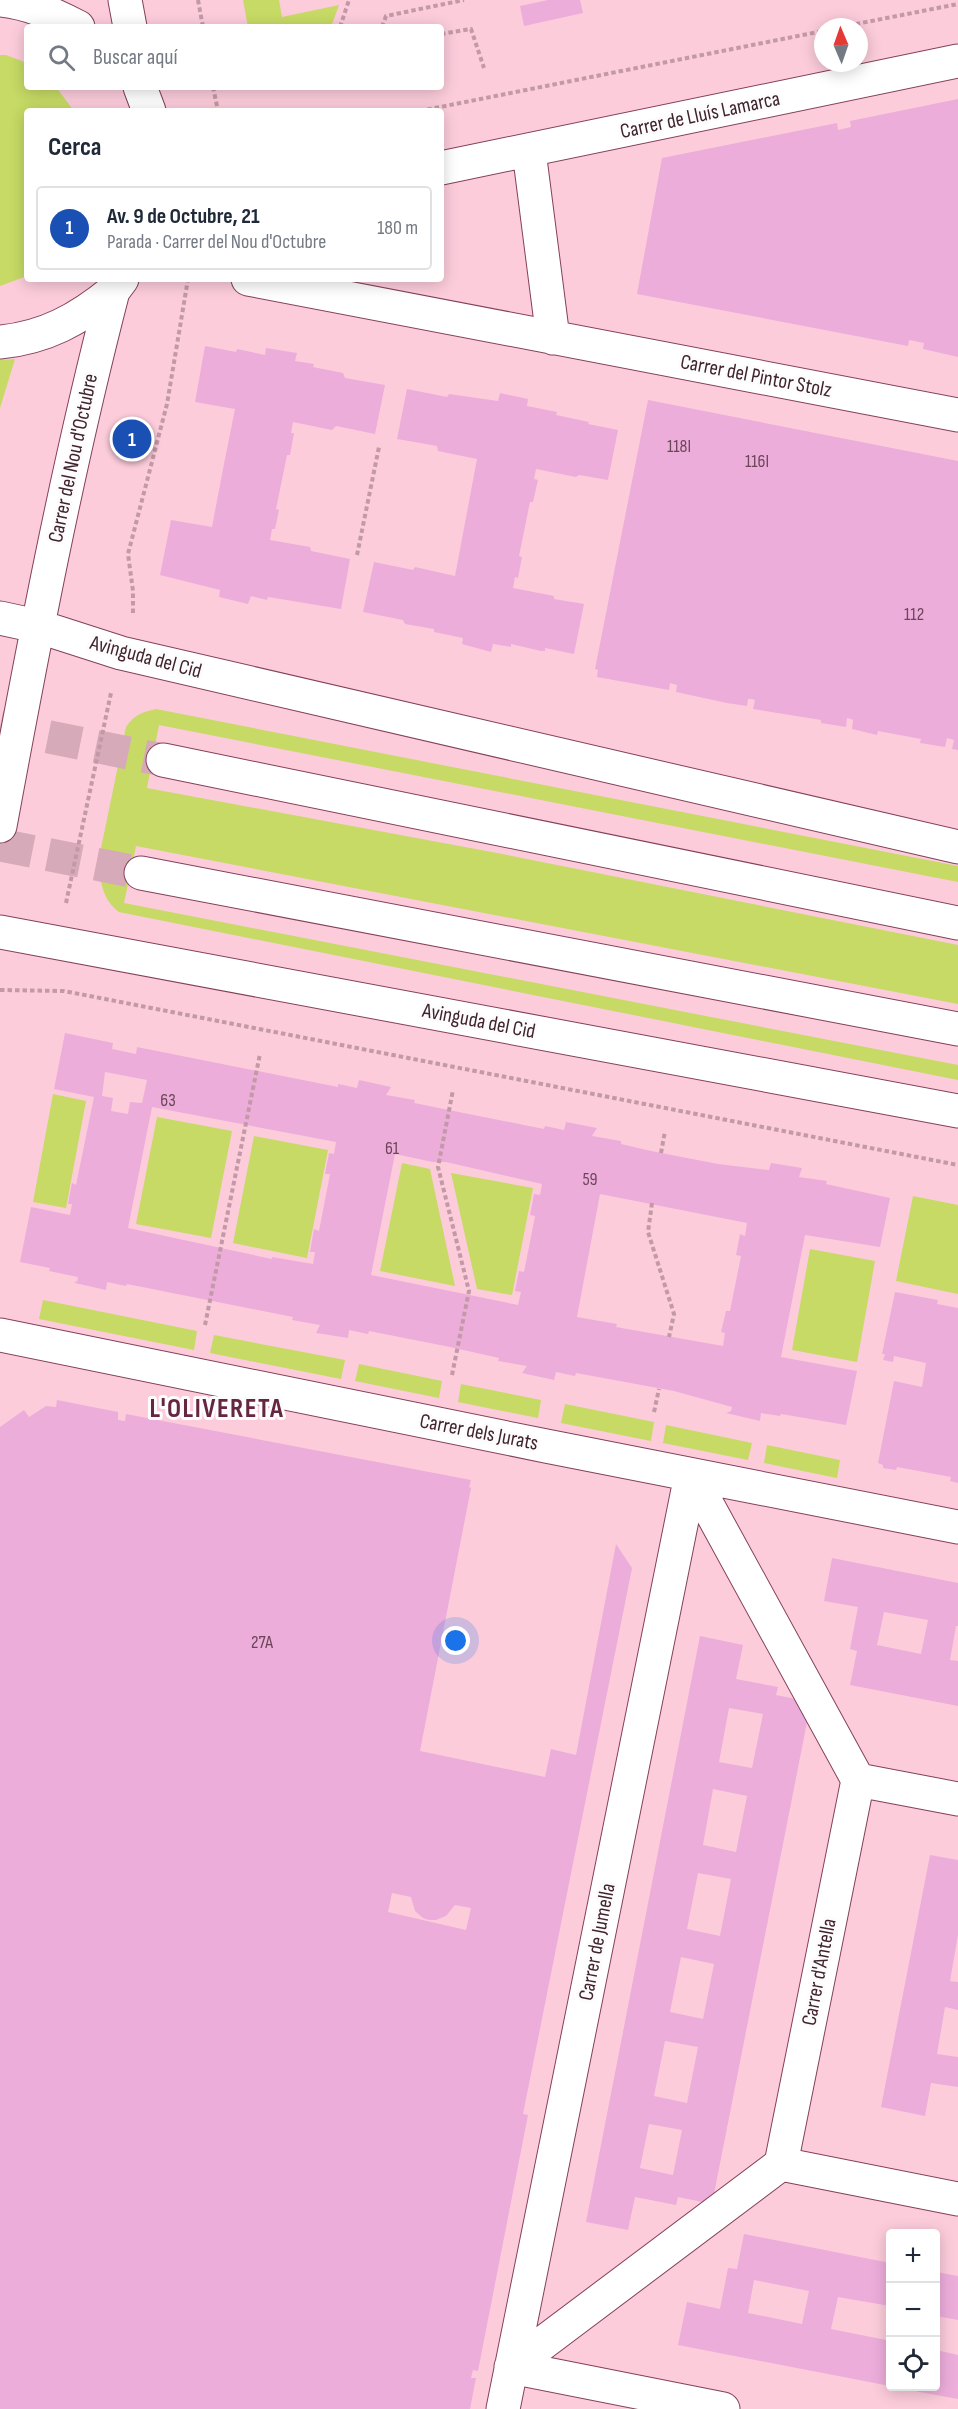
<!DOCTYPE html>
<html lang="es">
<head>
<meta charset="utf-8">
<style>
	body { margin:0; font-family:"Sofia Sans Condensed",sans-serif; background:#f2f2f3; color:#1f2937 }
	.controls { position:absolute; right:18px; bottom:18px; display:grid; overflow:hidden; border-radius:6px; box-shadow:0 3px 15px #0003 }
	.controls button { width:54px; height:54px; display:grid; place-items:center; padding:0; border:0; border-bottom:2px solid #e0e1e3; background:#fff; color:#1f2937; font:30px sans-serif }
	.compass { position:absolute; left:814px; top:18px; width:54px; height:54px; border-radius:50%; background:#fff; box-shadow:0 3px 15px #0003; rotate:358deg }
	.you { position:absolute; left:456px; top:1641px; width:21px; height:21px; margin:-15px; border:4px solid #fff; border-radius:50%; background:#1a73e8; box-shadow:0 0 0 9px #1a73e833 }
	.badge { display:grid; place-items:center; width:39px; height:39px; border-radius:50%; background:#111827; color:#fff; font-size:20px; font-weight:700 }
	.pin { position:absolute; translate:-50% -50%; border:3px solid #fff; box-shadow:0 2px 6px #0006 }
	.list { margin:0; padding:0; list-style:none }
	h2 { display:flex; justify-content:space-between; align-items:center; height:78px; margin:0; padding:0 24px; font-size:26px }
	h2 small { font-size:20px; font-weight:400; color:#747a83 }
	.list li { display:grid; grid-template-columns:39px 1fr auto; gap:18px; align-items:center; box-sizing:border-box; height:84px; margin:0 12px 12px; padding:0 12px; border:2px solid #e0e1e3; border-radius:6px }
	.list b { display:block; font-size:22px; white-space:nowrap }
	.list p { margin:0; font-size:20px; white-space:nowrap; color:#747a83 }
	.list em { font-size:20px; font-style:normal; color:#747a83 }
	.icon { flex:none; width:33px; height:33px; fill:none; stroke:currentColor; stroke-width:2; stroke-linecap:round; stroke-linejoin:round }
	.map { position:relative; flex:none; width:958px; height:2409px; overflow:hidden }
	.search { position:absolute; background:#fff; box-shadow:0 3px 15px #0003; left:24px; top:24px; width:420px; height:66px; display:flex; align-items:center; gap:15px; box-sizing:border-box; padding:0 21px; border-radius:6px; color:#747a83; font-size:22px }
	.panel { position:absolute; background:#fff; box-shadow:0 3px 15px #0003; left:24px; top:108px; width:420px; height:174px; border-radius:6px }
	.map>svg:first-child { display:block }
</style>
</head>
<body>
<div class="map">
<svg width="958" height="2409" viewBox="0 0 958 2409">
	<rect width="100%" height="100%" fill="#fcccdb"/>
	<!-- green -->
	<path fill="#c6da65" d="M243,0H279L282,17L339,5L331,27H248Z
		M0,55H6L27,63V87H56L74,111H27V276L0,286Z
		M15,359L0,408V360Z
		M156,709L958,866V882L159,725L147,788L497,853L958,945V1004L136,846L124,903L958,1065V1080L119,912C100,898 99,875 100,853L126,727C134,715 142,712 156,709Z
		M53,1094L86,1101L66,1208L33,1202Z
		M157,1117L232,1131L211,1238L136,1224Z
		M254,1136L328,1150L307,1258L233,1243Z
		M402,1163L430,1169L455,1286L380,1271Z
		M451,1173L533,1188L512,1295L477,1289Z
		M913,1196L958,1205V1294L896,1281Z
		M810,1249L875,1261L857,1362L792,1350Z
		M43,1300L197,1331L194,1350L39,1319Z
		M214,1335L345,1360L341,1379L210,1353Z
		M359,1364L442,1381L439,1398L355,1381Z
		M461,1384L541,1400L538,1418L458,1402Z
		M565,1404L654,1422L651,1441L561,1423Z
		M666,1425L752,1443L748,1460L663,1443Z
		M767,1445L840,1460L837,1478L764,1463Z"/>
	<!-- building -->
	<path fill="#edaddb" fill-rule="evenodd" d="M548,0H580L583,13L524,26L520,6Z
		M958,99V357L923,349L924,343L909,340L908,346L637,294L662,158L837,123L838,130L851,127L850,121Z
		M205,346L236,352L237,349L265,355L266,348L297,353L295,361L314,364L313,367L343,373L345,378L385,385L375,434L336,426L332,430L293,422L291,433H294L290,455H287L276,509L279,510L275,529H272L270,540L310,547L311,551L350,559L341,609L268,597L267,600L251,596L248,604L219,597L220,590L160,575L171,520L212,527L223,469L235,409L195,402Z
		M407,389L447,397L449,394L498,401L500,393L528,399L527,406L557,412L556,415L589,422L588,424L618,430L608,480L579,475L576,477L536,469L534,479L538,480L533,502H530L519,556L522,557L518,578L515,577L513,588L554,596V599L584,604L574,654L545,648V651H541L511,644V647L493,644L491,652L462,644L463,638L434,632V629L405,624L403,620L363,612L374,562L413,570L415,567L455,576L477,459L438,451L437,446L397,439Z
		M648,400L958,461V750L952,749L954,740L947,738L945,747L920,743L921,739L878,731L877,735L852,729L853,720L851,719L847,718L846,727L821,723V720L753,709L755,700L751,699H748L747,706L727,703L676,692L677,685L670,683L669,690L597,677L598,670L595,669Z
		M65,1033L113,1043L112,1049L136,1054L137,1047L338,1087V1084L357,1088L359,1080L391,1087L386,1095L415,1100L414,1103L544,1129L545,1126L564,1130L566,1122L597,1128L592,1136L621,1141V1144L651,1151L718,1164L769,1170L771,1163L802,1168L799,1177L827,1181L826,1184L890,1198L880,1247L805,1235L781,1357L857,1371L846,1425L781,1414L780,1416L761,1413L760,1421L726,1413L731,1411L732,1407L674,1391L576,1373L575,1376L556,1372L554,1380L522,1373L527,1366L498,1361L499,1358L450,1347L369,1331L368,1334L349,1330L348,1338L323,1334L316,1333L320,1325L292,1320L293,1317L127,1284L126,1286L107,1282L106,1290L75,1283V1281L77,1282L78,1277L49,1271L50,1268L20,1262L31,1207L70,1215L72,1204H68L72,1183L76,1185L94,1097L54,1089ZM105,1072L147,1080L142,1103L130,1102L128,1114L111,1111L113,1098L102,1096ZM152,1107L336,1142L334,1154L329,1153L325,1174H330L319,1231L314,1229L310,1252H315L313,1264L272,1257V1259L128,1228ZM395,1154L433,1162H446L542,1184L540,1195L534,1194L530,1215L535,1216L524,1272L519,1271L515,1291L521,1292L518,1305L371,1275ZM600,1194L747,1223L745,1236L740,1234L736,1255L741,1256L730,1311H726L721,1332L725,1333L723,1346L616,1327L617,1324L577,1317Z
		M895,1292L938,1300L937,1304L958,1308V1483L950,1481L951,1477L897,1467L896,1470L883,1468V1465L878,1463L894,1381L922,1387L926,1363L894,1356L893,1362L883,1360L885,1354H882Z
		M57,1400L118,1412V1420L125,1421L126,1414L471,1480L469,1487L471,1488L420,1751L545,1777L551,1749L576,1755L616,1544L632,1568L523,2114L528,2115L478,2371L473,2370L471,2378H476L470,2409H0V1427L24,1410L29,1417L46,1406L56,1407ZM392,1893L411,1897L415,1911L423,1918L429,1920H436L446,1916L455,1905L471,1908L466,1930L388,1912Z
		M832,1558L958,1583V1626H956L950,1660L958,1661V1706L850,1685L857,1651L850,1649L858,1607L824,1601ZM884,1612L928,1620L921,1654L877,1645Z
		M700,1636L743,1645L736,1679L778,1687L776,1695L811,1702L712,2204L678,2197L676,2205L635,2197L628,2230L586,2222ZM729,1708L763,1714L752,1768L719,1762ZM713,1789L747,1796L736,1852L703,1845ZM698,1873L731,1879L720,1936L687,1929ZM681,1957L714,1964L703,2019L670,2012ZM665,2041L698,2047L687,2103L654,2096ZM649,2124L682,2130L673,2175L640,2168Z
		M930,1855L958,1860V1935L950,1981L958,1982V2010L945,2007L937,2054L958,2057V2087L931,2083L925,2116L881,2107Z
		M744,2234L890,2263V2306L838,2297L831,2329L886,2340L890,2322V2386L678,2345L687,2302L720,2309L728,2268L737,2269ZM754,2280L809,2291L802,2324L748,2313Z
		M936,2272L958,2276V2320L936,2316Z
		M936,2350L958,2355V2399L898,2388L936,2386Z"/>
	<g fill="none" stroke-linecap="round" stroke-linejoin="round">
		<!-- major-tunnel -->
		<path stroke="#d6aab8" stroke-width="33" stroke-dasharray="33 16" stroke-linecap="butt" d="M0,727L163,760
			M0,845L141,873"/>
		<!-- minor casing -->
		<g stroke="#83415a" stroke-width="35">
			<path id="minor" d="M529,151L553,338
				M441,168L958,61
				M248,279L958,415
				M0,1335L546,1446L958,1527
				M691,1475L858,1780L781,2164L958,2199
				M858,1780L958,1799
				M511,2367L781,2164
				M511,2367L723,2409
				M503,2409L691,1475"/>
		</g>
		<!-- major casing -->
		<g stroke="#83415a" stroke-width="35">
			<path id="major" d="M0,0C29,3 53,14 78,27
				M125,0L130,27
				M140,87L149,111
				M0,342C45,338 79,319 113,291
				M0,618L37,626L121,653L958,847
				M163,760L958,923
				M0,826C33,647 67,468 113,291L122,279
				M141,873L958,1029
				M0,932L958,1111"/>
		</g>
		<!-- path -->
		<path stroke="#c399a7" stroke-width="4" stroke-dasharray="4.5 3" stroke-linecap="butt" d="M198,0L203,27
			M340,27L349,0
			M382,27L386,16L464,0
			M841,27L958,4
			M441,34L471,29L484,68
			M213,87L218,111
			M420,111L823,31
			M357,555L379,447
			M133,613V591L128,554L167,404L188,279
			M66,903L111,693
			M0,990L64,991L958,1165
			M661,1153L665,1131
			M652,1203L648,1232L674,1314L669,1337
			M205,1325L260,1054
			M452,1375L469,1291L438,1167L453,1090
			M654,1412L659,1389"/>
		<!-- minor -->
		<use href="#minor" stroke="#fff" stroke-width="33"/>
		<!-- major -->
		<use href="#major" stroke="#fff" stroke-width="33"/>
	</g>
	<g text-anchor="middle" dominant-baseline="central" stroke-width="6" stroke-linejoin="round" paint-order="stroke">
		<!-- number labels -->
		<g font-size="18" fill="#6b4658">
			<text x="679" y="446">118I</text>
			<text x="757" y="461">116I</text>
			<text x="914" y="614">112</text>
			<text x="168" y="1100">63</text>
			<text x="392" y="1148">61</text>
			<text x="590" y="1179">59</text>
			<text x="262" y="1642">27A</text>
		</g>
		<!-- street labels -->
		<g font-size="21" fill="#40232d" stroke="#fcfcfc">
			<text transform="translate(700 115) rotate(-12)">Carrer de Lluís Lamarca</text>
			<text transform="translate(756 376) rotate(11)">Carrer del Pintor Stolz</text>
			<text transform="translate(73 458) rotate(-78)">Carrer del Nou d'Octubre</text>
			<text transform="translate(146 657) rotate(15)">Avinguda del Cid</text>
			<text transform="translate(479 1021) rotate(11)">Avinguda del Cid</text>
			<text transform="translate(479 1432) rotate(11)">Carrer dels Jurats</text>
			<text transform="translate(597 1942) rotate(-79)">Carrer de Jumella</text>
			<text transform="translate(819 1972) rotate(-79)">Carrer d'Antella</text>
		</g>
		<!-- district labels -->
		<g font-size="27" font-weight="bold" letter-spacing="1.5" fill="#652640" stroke="#fcfcfc">
			<text x="217" y="1409">L'OLIVERETA</text>
		</g>
	</g>
</svg>
<div class="controls">
<button>+</button>
<button>−</button>
<button><svg class="icon" aria-label="locate" viewBox="0 0 24 24"><circle cx="12" cy="12" r="6"/><path d="M12 2v4M12 18v4M2 12h4M18 12h4"/></svg></button>
</div>
<svg class="compass" viewBox="-18 -18 36 36"><path d="M0-13l5 13h-10z" fill="#e53935"/><path d="M0 13l5-13h-10z" fill="#747a83"/></svg>
<div class="you"></div>
<div class="pin badge" style="left:132px;top:439px;background:#1a4fb4">1</div>
<div class="search"><svg class="icon" aria-label="search" viewBox="0 0 24 24"><circle cx="10" cy="10" r="6"/><path d="M15 15l6 6"/></svg>Buscar aquí</div>
<section class="panel">
<h2>Cerca<small></small></h2>
<ul class="list">
<li><span class="badge" style="background:#1a4fb4">1</span><div><b>Av. 9 de Octubre, 21</b><p>Parada · Carrer del Nou d'Octubre</p></div><em>180 m</em></li>
</ul>
</section>
</div>
</body>
</html>
